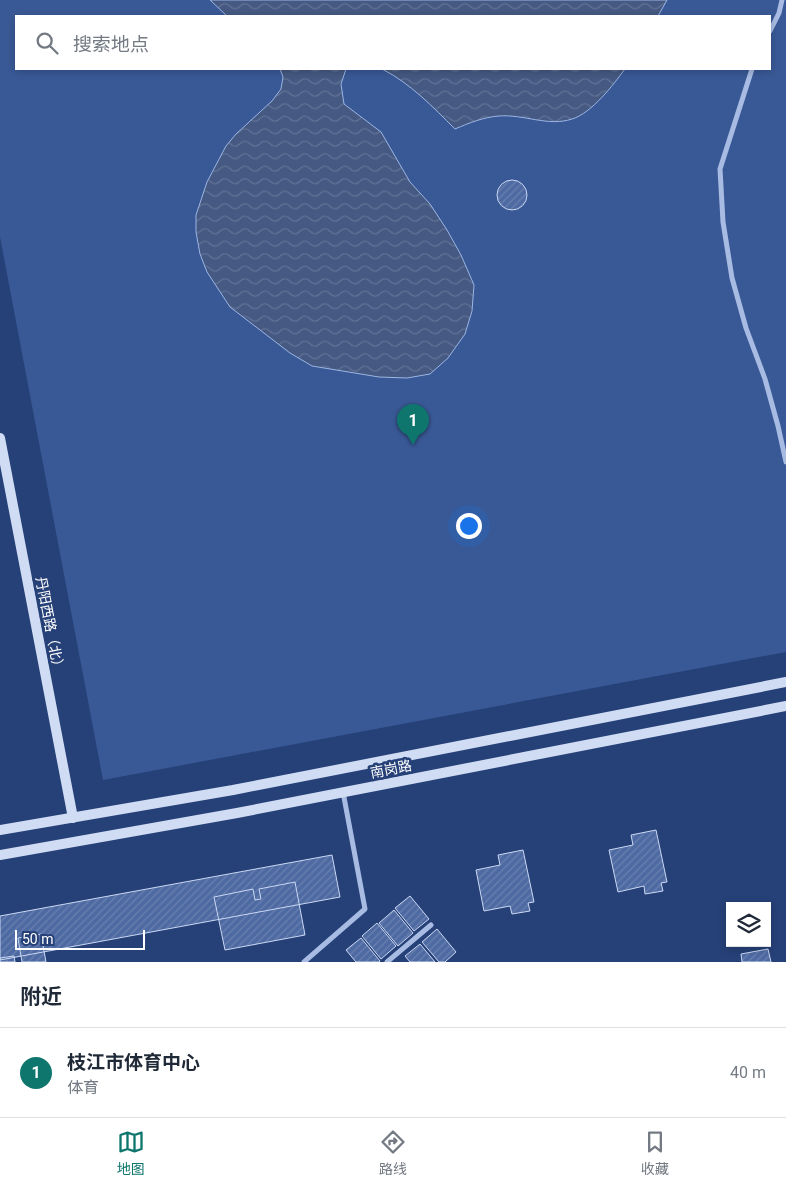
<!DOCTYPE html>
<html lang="zh">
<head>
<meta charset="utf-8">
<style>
	body { margin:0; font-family:Roboto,"Noto Sans SC",sans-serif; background:#f6f6f7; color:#1f2937 }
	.controls { position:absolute; right:15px; bottom:15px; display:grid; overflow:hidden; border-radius:0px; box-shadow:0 2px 8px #0003 }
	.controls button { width:45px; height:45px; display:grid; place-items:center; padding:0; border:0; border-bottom:1px solid #e0e1e3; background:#fff; color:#1f2937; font:25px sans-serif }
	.scale { position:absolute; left:15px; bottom:12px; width:130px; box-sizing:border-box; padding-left:5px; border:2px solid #fff; border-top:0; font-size:14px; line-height:18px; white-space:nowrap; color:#fff; -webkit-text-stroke:4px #264178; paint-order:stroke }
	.you { position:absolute; left:468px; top:525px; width:18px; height:18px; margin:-12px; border:4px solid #fff; border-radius:50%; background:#1a73e8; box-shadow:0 0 0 8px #1a73e833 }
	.badge { display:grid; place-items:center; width:32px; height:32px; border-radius:50%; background:#0f766e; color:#fff; font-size:16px; font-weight:700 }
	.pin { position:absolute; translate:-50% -41px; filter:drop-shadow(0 1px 2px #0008) }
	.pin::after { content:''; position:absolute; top:26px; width:18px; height:15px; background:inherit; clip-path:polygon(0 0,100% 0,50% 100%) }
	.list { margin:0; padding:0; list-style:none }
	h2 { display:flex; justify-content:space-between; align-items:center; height:65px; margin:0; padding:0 20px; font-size:21px }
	h2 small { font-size:16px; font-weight:400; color:#747a83 }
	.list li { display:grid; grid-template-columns:32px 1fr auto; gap:15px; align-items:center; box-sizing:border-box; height:90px; padding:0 20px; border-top:1px solid #e0e1e3 }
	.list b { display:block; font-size:19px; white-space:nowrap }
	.list p { margin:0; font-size:16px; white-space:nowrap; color:#747a83 }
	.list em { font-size:16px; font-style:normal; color:#747a83 }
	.icon { flex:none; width:28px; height:28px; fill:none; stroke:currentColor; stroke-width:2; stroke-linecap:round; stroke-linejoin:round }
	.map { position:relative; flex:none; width:786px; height:962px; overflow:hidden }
	.search { position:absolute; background:#fff; box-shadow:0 2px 8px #0003; left:15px; right:15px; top:15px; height:55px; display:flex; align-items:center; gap:12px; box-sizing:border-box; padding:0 18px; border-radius:0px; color:#747a83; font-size:19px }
	.sheet { height:155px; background:#fff }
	nav { display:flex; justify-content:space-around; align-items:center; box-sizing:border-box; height:70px; border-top:1px solid #e0e1e3; background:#fff; font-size:14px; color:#747a83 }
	nav a { display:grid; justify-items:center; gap:2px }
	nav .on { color:#0f766e }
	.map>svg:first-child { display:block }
</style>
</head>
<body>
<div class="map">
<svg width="786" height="962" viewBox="0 0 786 962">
	<defs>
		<pattern id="water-waves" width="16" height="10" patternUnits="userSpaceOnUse" patternTransform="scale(1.25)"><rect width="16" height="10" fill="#455982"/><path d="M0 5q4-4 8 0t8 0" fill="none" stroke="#617295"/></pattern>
		<pattern id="building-hatch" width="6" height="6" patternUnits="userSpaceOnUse" patternTransform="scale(1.25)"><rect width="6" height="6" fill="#4e6aa2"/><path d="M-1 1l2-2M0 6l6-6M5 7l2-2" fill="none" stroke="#6980b0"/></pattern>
	</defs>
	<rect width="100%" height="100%" fill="#264178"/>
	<!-- grass -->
	<path fill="#395996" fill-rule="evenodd" d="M0,0H786V652L103,780L0,237ZM16,16H770V69H16Z"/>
	<!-- water -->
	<path fill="url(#water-waves)" stroke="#9cb6e4" d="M210,0H667L658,16H227Z
		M280,69H346L341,84L344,104L381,132L410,182L430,204L447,230L461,255L474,285L472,311L465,334L448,358L430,374L407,378L379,377L312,366L290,353L230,307L207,272L200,254L196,232V215L207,182L226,146L236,134L272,101L281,89L283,77Z
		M382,69H625C613,85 592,113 572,119C548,127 524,114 499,116C484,117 469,123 455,129C433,107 410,83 382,69Z"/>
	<!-- building -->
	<path fill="url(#building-hatch)" stroke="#cad8f3" d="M497 195a15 15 0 1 1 30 0a15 15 0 1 1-30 0Z
		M656,830L667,882L661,883L663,891L645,894L644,886L618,892L609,850L633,845L631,835Z
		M523,850L534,902L528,903L530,911L512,914L510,906L484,911L476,870L500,865L498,855Z
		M332,855L340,897L0,960V916Z
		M295,882L305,935L225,950L214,897L253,889L255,900L261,899L259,889Z
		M410,896L429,919L414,931L395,908Z
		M394,910L413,933L398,946L379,923Z
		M377,923L396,946L381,959L362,936Z
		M437,929L456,952L445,962H439L422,942Z
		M41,934L46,962H22L18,938Z
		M361,938L380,961L379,962H356L346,950Z
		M420,944L435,962H410L405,956Z
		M768,949L771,962H742L741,954Z
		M14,956L15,962H0V958Z"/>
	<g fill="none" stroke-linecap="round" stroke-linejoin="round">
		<!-- street -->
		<path stroke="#a8bce3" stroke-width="5" d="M770,31L779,13L782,0
			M752,69L720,169L723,222L732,278L746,328L765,379L778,426L786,462
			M304,962L365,909L343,792
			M387,962L431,925"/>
		<!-- secondary -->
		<path stroke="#d0dcf3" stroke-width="10" d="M0,438L73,818
			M0,830L233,790L786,682
			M0,855L237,813L786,706"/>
	</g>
	<g text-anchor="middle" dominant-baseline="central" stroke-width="5" stroke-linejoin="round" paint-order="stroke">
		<!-- street labels -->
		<g font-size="14" fill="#fff" stroke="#264178">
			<text transform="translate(50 625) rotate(79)">丹阳西路（北）</text>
			<text transform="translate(391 769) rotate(-11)">南岗路</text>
		</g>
	</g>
</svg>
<div class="controls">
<button><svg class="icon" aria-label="layers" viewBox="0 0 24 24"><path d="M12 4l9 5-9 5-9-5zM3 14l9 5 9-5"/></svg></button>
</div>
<div class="scale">50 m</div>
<div class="you"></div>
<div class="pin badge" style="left:413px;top:445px">1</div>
<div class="search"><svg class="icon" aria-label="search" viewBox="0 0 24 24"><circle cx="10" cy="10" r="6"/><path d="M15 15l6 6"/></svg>搜索地点</div>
</div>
<section class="sheet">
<h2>附近<small></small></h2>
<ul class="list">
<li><span class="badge">1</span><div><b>枝江市体育中心</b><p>体育</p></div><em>40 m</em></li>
</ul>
</section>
<nav>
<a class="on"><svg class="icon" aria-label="map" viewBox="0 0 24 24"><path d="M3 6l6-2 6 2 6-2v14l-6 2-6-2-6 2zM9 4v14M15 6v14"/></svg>地图</a>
<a><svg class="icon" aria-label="directions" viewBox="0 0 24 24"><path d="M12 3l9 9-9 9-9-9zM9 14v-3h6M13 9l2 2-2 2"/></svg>路线</a>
<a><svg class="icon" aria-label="saved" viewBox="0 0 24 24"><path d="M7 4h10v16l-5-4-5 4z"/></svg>收藏</a>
</nav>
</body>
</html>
